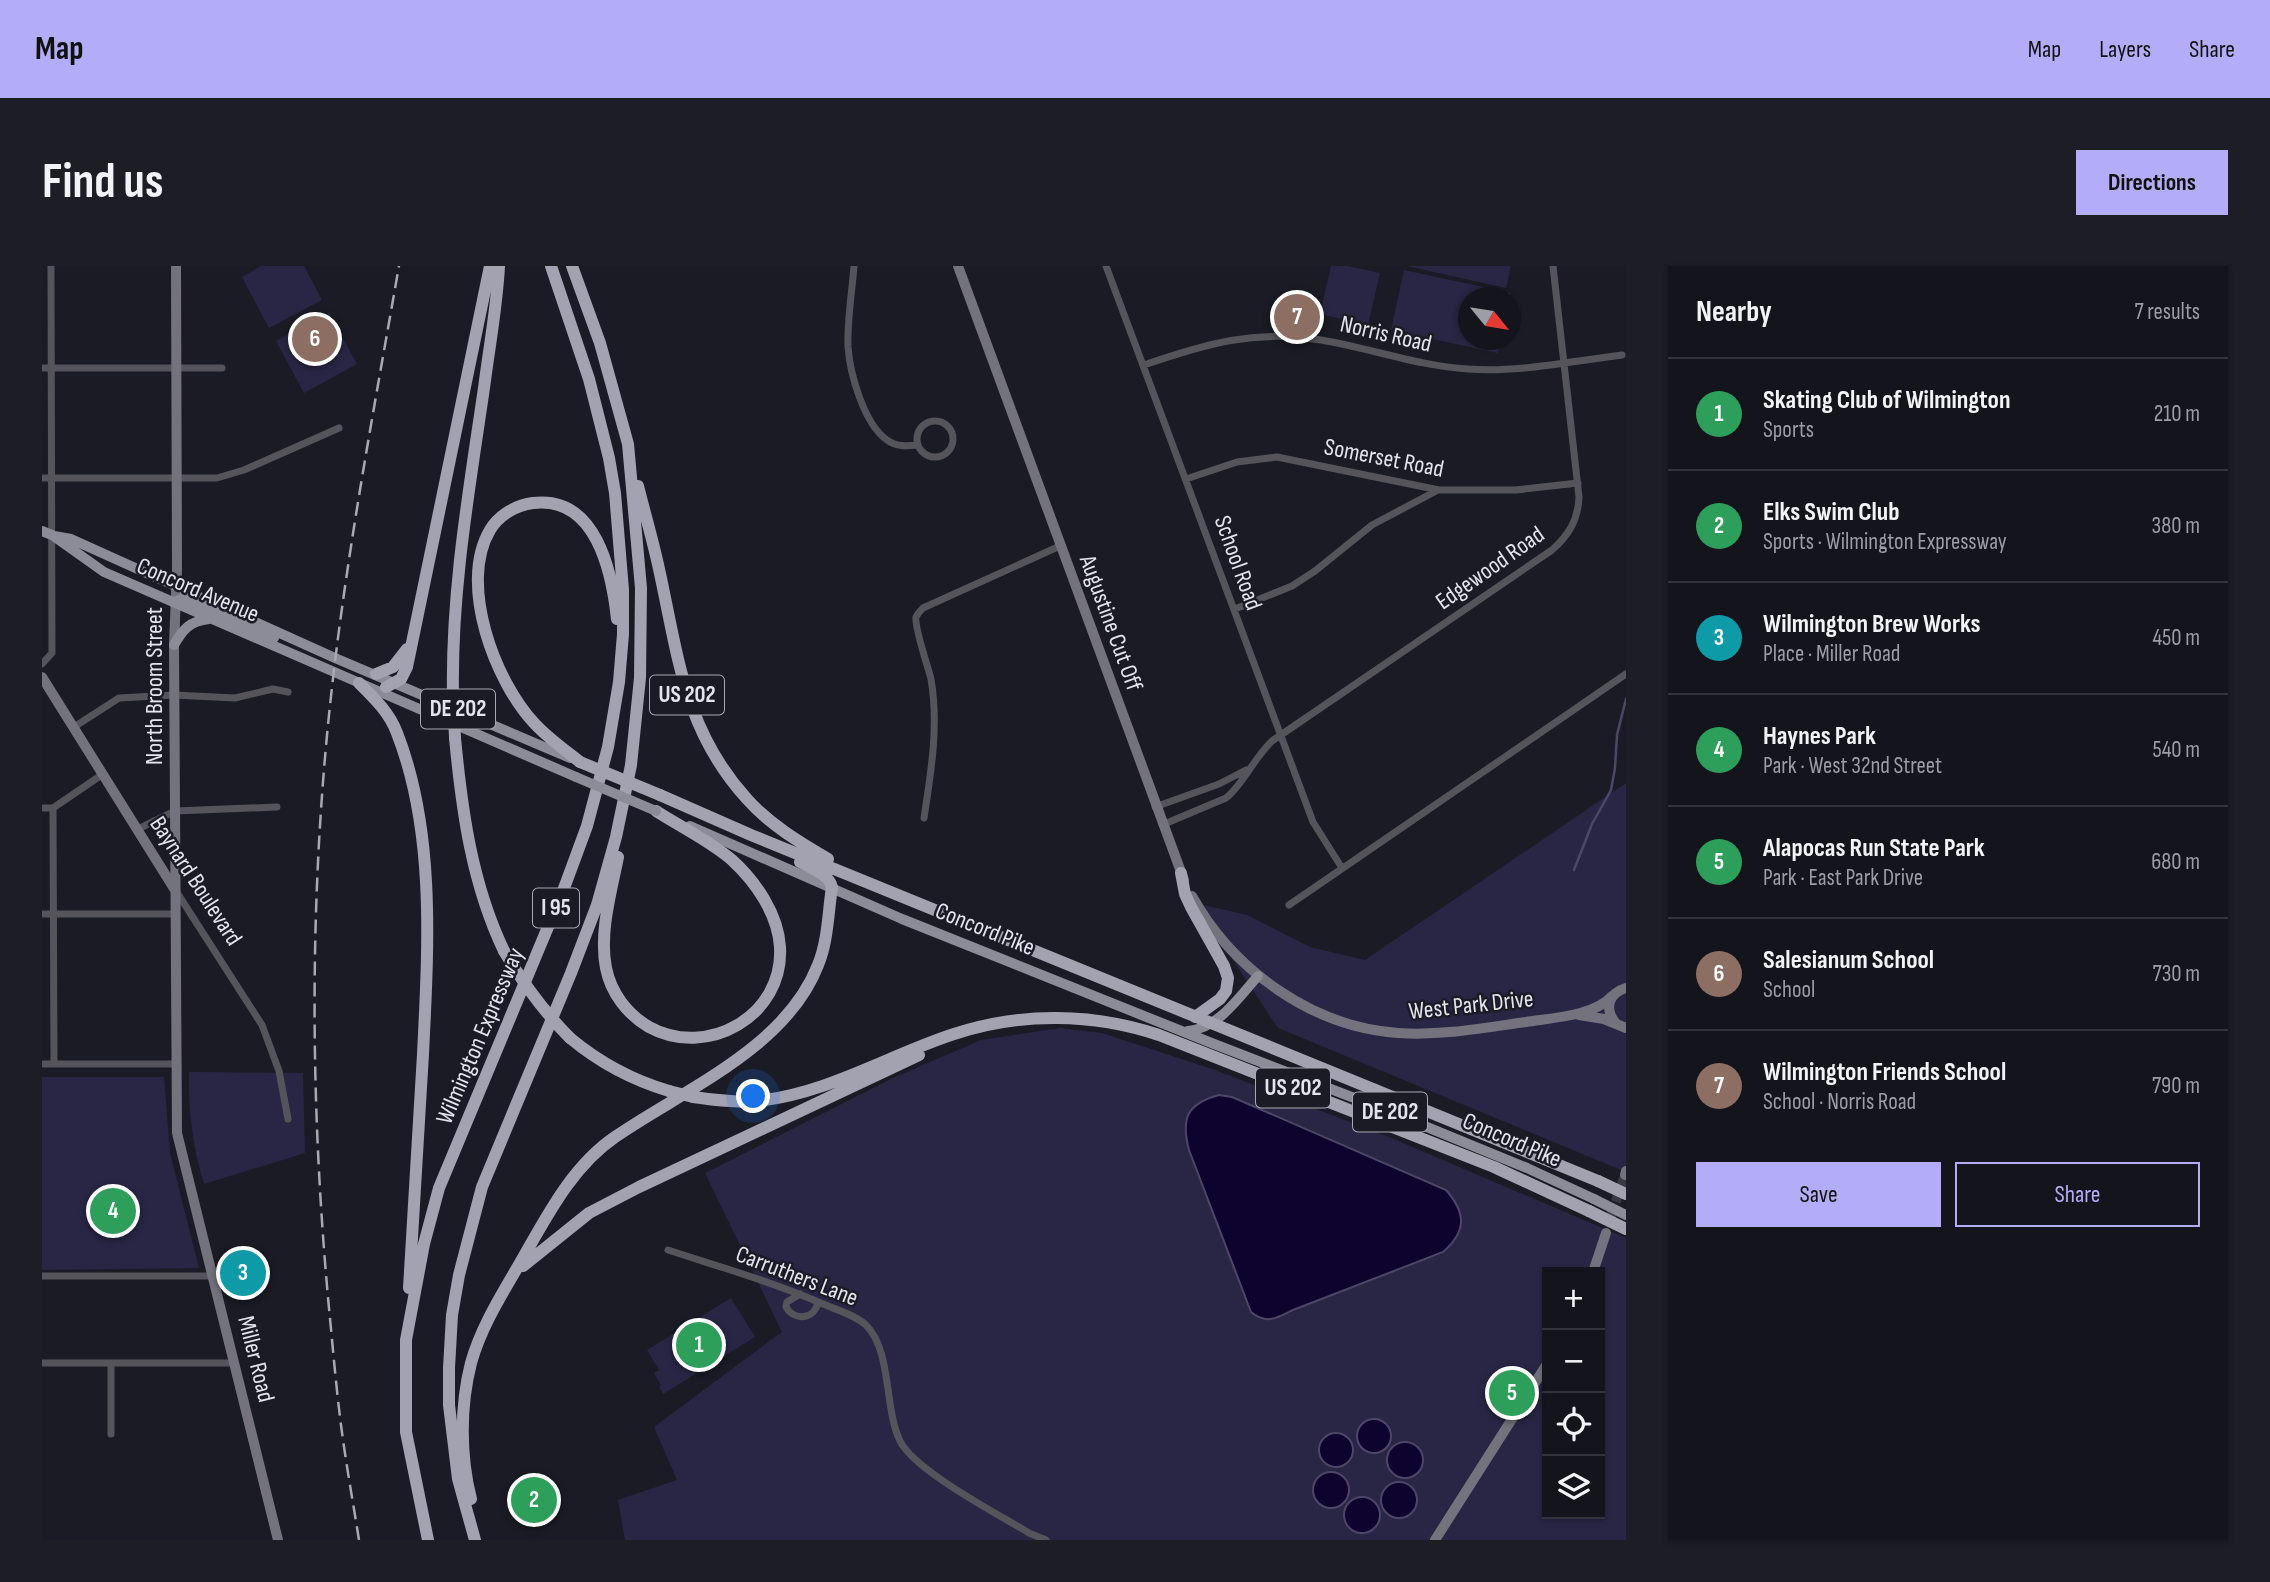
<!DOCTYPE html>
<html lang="en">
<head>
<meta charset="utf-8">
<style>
	body { margin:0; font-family:"Sofia Sans Condensed",sans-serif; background:#1d1d25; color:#f1f3f6 }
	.controls { position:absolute; right:21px; bottom:21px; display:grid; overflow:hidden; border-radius:0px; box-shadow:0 2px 5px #0004 }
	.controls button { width:63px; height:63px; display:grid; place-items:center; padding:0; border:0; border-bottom:2px solid #33333b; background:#14141c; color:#f1f3f6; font:35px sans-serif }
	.compass { position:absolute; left:1416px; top:21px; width:63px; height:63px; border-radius:50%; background:#14141c; box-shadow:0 2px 5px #0004; rotate:120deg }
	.you { position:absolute; left:712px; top:831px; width:24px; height:24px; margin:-18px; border:5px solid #fff; border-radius:50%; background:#1a73e8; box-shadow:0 0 0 10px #1a73e833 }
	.badge { display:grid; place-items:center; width:46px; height:46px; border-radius:50%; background:#b3adf9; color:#fff; font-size:23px; font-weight:700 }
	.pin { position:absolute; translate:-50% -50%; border:4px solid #fff; box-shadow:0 2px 7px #0006 }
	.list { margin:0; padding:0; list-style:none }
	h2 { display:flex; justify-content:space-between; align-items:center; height:91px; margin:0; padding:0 28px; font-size:30px }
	h2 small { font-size:23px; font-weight:400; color:#9d9ea3 }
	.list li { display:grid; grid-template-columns:46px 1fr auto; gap:21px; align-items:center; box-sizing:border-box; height:112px; padding:0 28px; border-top:2px solid #33333b }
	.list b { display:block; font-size:26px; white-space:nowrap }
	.list p { margin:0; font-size:23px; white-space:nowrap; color:#9d9ea3 }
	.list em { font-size:23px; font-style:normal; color:#9d9ea3 }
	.actions { display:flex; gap:14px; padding:21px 28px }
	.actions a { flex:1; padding:16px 0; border:2px solid #b3adf9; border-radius:0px; text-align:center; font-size:24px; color:#b3adf9 }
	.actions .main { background:#b3adf9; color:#111 }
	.icon { flex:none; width:38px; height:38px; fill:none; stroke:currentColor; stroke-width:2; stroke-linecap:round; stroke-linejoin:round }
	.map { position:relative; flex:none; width:1584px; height:1274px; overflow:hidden; border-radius:0px }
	header { display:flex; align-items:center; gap:42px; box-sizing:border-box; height:98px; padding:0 35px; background:#b3adf9; color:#111 }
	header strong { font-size:33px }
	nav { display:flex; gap:38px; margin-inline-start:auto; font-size:24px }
	.intro { display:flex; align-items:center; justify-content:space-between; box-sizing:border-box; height:168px; padding:0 42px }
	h1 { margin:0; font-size:49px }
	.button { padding:18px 32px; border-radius:0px; background:#b3adf9; color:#111; font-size:24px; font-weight:700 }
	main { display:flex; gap:42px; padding:0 42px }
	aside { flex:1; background:#14141c; border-radius:0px; box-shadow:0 2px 5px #0004 }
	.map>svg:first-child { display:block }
</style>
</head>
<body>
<header>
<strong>Map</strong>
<nav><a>Map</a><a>Layers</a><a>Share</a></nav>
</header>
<div class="intro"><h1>Find us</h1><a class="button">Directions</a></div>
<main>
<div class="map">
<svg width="1584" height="1274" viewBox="0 0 1584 1274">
	<rect width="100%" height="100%" fill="#1b1b25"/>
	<!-- green -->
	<path fill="#292645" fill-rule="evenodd" d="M219,0H262L280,34L227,62L200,11Z
		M1289,0H1306L1338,7L1326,59L1278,48Z
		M1365,0H1469L1464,22Z
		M1362,4L1469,27L1468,31L1426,32V74H1459L1456,87L1349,64Z
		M287,47L315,98L262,127L234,75Z
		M1584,517V906L1236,762L1153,637L1205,649L1268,681L1323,694Z
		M1018,762L1060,767L1173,804L1347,871L1584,972V1274H583L576,1234L635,1214L612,1161L740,1066L663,907L851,812L939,774ZM1505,1006H1558V1248H1505Z
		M147,806L261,807L263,887L162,918C151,881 146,846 147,806Z
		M0,811H122L128,887L157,1002L0,1004Z
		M689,1032L713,1071L621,1128L617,1121L619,1119L612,1107L617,1104L605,1084Z"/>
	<!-- water -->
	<path fill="#0e022e" stroke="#4e4667" stroke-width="2" d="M1177,829L1190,831L1404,924C1424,947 1425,965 1401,986L1251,1044C1235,1052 1225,1059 1209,1046L1147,884C1139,853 1144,838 1177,829Z
		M1315 1170a17 17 0 1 1 34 0a17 17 0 1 1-34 0Z
		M1277 1184a17 17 0 1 1 34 0a17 17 0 1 1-34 0Z
		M1345 1194a18 18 0 1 1 36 0a18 18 0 1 1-36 0Z
		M1271 1224a18 18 0 1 1 36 0a18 18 0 1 1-36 0Z
		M1339 1234a18 18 0 1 1 36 0a18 18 0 1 1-36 0Z
		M484,1219L490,1230L504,1223L511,1237L483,1250L471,1225Z
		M1302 1249a18 18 0 1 1 36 0a18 18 0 1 1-36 0Z"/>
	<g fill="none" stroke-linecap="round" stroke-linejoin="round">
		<!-- stream -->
		<path stroke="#4e4667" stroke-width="2.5" d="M1532,604L1550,558L1569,524L1573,502L1575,469L1584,433"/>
		<!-- secondary-tunnel -->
		<path stroke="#393943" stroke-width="10" stroke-dasharray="10 5" stroke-linecap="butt" d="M1569,950L1583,909"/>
		<!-- street -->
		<path stroke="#54545a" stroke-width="7" d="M812,0C810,26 805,55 806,81C808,108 822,158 845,174C854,181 865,180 876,179
			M1064,0L1271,556L1300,602
			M1102,99C1163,78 1214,63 1279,74C1328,82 1376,100 1426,103C1475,107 1530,95 1580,89
			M0,102H180
			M875 173a18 18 0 1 1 36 0a18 18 0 1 1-36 0Z
			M0,212H175L202,204L297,162
			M1144,213L1195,196L1235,191L1397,224H1474L1536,217
			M1193,343L1250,320L1273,305L1330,259L1396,224
			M0,398L10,387L9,0
			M32,461L77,432L132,429L193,432L231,423L246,426
			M1113,541L1177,518L1204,504
			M0,542H11L61,508
			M11,542L12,798
			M882,552C889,506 897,460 889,413C886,401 872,360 874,351C876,347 878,345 881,342L1018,280
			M1120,559L1184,532C1200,520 1212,492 1230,475L1510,284C1527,269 1536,254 1537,231L1511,0
			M96,563L133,545L235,541
			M134,625L220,759L237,805L246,853
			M1247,639L1584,408
			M0,648H133
			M0,798H133
			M626,984C678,1001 731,1016 781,1038C795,1044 813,1049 824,1059C850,1085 842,1142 858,1175C873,1205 956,1248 987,1267L1004,1274
			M0,1010H172
			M758,1028L745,1036L744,1041C753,1056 773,1053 776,1036
			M0,1097H193
			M69,1168V1098"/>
		<!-- secondary -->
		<path stroke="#74737d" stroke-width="10" d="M134,0L135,304L132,379L135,867L236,1274
			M916,0L1142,614
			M0,411L133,624
			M1150,630C1191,704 1270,761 1356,767C1399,770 1442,762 1484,756C1509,752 1553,750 1570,730
			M1537,749L1562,753L1584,762
			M1573,756C1562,742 1567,727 1584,722
			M1583,909L1584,905
			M1551,1006L1564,967
			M1393,1274L1505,1098"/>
		<!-- primary -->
		<path stroke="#8c8c98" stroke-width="10" d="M0,265L10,269L62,306L534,511
			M12,270L29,273L293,392L528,492
			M132,336L139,333L151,335L232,372
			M132,379C141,363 148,355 167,353
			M648,560L860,653L1172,778L1346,845L1485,902L1552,933
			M1146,765C1177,762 1196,732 1216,710"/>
		<!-- highway -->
		<path stroke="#a3a2b1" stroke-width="12" d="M596,220C603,248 611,275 617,303C636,389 642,464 705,533C727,558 757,576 786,593
			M334,408L351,401L365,383
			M317,417C332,432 347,446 355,467C394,567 386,684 381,788C376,866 371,944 367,1022
			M344,421L359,413L365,401L448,0
			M411,430C409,326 427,225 442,122C447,82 455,41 457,0
			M413,472C420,546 430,618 462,685
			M538,496C523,484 506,472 493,458C453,416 416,318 448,264C457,249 474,239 491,237C554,229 570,306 575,353
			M618,529L709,569L1556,915
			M576,591C569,626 557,667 564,702C569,727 585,748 607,761C665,793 742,750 738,681C736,648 714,616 690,594C668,575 639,561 614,545
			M1139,607L1143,628L1149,641L1182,700L1186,712L1184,725L1178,733L1153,751
			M528,772C558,797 590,814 627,825
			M651,831C672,834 694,837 715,835C785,828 847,789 912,768C979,746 1051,747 1117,769L1452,901L1547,945
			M481,1000L547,947L597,921L877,789
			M429,1233C418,1190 418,1140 429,1097C439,1061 460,1028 478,997C504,952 529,901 573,871C641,824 744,782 776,699C786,675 786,647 790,621C787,608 769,602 758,596
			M386,1274L364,1166V1074L382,978L397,922L521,625L545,560L566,481L577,416L581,368V324L573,227L567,192L547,113L509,0
			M433,1274L416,1213L407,1139V1102L410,1049L417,1009L440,921L529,707L555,639L574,571L589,499L598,412L599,322L586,178L558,77L530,0"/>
		<!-- rail -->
		<path stroke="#a9a9b2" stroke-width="2.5" stroke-dasharray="14 7" stroke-linecap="butt" d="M317,1274C311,1236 304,1198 299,1159C295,1128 292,1095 289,1063C271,882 267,698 281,516C294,343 327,171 357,0"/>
		<!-- primary-bridge -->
		<path stroke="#8c8c98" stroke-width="10" d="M534,511L614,545
			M1552,933L1584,949"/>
		<!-- highway-bridge -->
		<path stroke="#a3a2b1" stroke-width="12" d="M411,430L413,472
			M538,496L618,529
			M462,685C481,717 502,746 528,772
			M627,825L651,831
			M1556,915L1584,928
			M1547,945L1584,963"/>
	</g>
	<g text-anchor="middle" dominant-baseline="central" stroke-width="5" stroke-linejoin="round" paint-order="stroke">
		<!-- shield labels -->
		<g fill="#1b1b25" stroke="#a8a8b0" stroke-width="2">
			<rect x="608" y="409.5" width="74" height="39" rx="5"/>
			<rect x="379" y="423.5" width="74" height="39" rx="5"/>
			<rect x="491" y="622.5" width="46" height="39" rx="5"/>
			<rect x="1214" y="802.5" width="74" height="39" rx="5"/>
			<rect x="1311" y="826.5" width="74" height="39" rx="5"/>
		</g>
		<g font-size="23" font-weight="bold" fill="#e4e4ec">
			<text x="645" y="429">US 202</text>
			<text x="416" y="443">DE 202</text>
			<text x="514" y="642">I 95</text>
			<text x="1251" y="822">US 202</text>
			<text x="1348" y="846">DE 202</text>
		</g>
		<!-- street labels -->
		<g font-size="24" fill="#e4e4ec" stroke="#1b1b25">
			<text transform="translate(1344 68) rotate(13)">Norris Road</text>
			<text transform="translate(1342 192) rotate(11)">Somerset Road</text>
			<text transform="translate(1196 297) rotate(70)">School Road</text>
			<text transform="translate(1448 302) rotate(-35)">Edgewood Road</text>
			<text transform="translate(156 324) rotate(23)">Concord Avenue</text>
			<text transform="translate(1069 357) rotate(70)">Augustine Cut Off</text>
			<text transform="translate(112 420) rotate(-90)">North Broom Street</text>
			<text transform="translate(154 615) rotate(57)">Baynard Boulevard</text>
			<text transform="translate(943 663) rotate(22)">Concord Pike</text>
			<text transform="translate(1429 739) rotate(-6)">West Park Drive</text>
			<text transform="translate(438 770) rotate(-67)">Wilmington Expressway</text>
			<text transform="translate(1470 874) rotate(23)">Concord Pike</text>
			<text transform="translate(755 1010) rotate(21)">Carruthers Lane</text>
			<text transform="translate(214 1093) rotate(76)">Miller Road</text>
		</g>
	</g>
</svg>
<div class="controls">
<button>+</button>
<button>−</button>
<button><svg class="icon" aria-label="locate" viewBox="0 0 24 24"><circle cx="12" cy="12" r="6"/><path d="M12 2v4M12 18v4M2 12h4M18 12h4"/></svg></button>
<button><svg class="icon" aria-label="layers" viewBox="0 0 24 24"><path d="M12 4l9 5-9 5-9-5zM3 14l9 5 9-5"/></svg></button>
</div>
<svg class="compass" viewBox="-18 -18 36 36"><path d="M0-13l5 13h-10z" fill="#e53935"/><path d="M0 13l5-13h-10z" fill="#9d9ea3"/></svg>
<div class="you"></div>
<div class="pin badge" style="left:657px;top:1079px;background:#2e9e5b">1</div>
<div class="pin badge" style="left:492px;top:1234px;background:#2e9e5b">2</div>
<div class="pin badge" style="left:201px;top:1007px;background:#0f9aa8">3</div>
<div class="pin badge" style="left:71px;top:945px;background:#2e9e5b">4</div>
<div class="pin badge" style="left:1470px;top:1127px;background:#2e9e5b">5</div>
<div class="pin badge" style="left:273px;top:73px;background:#8d6e63">6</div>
<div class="pin badge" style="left:1255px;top:51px;background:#8d6e63">7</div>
</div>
<aside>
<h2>Nearby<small>7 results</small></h2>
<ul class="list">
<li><span class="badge" style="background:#2e9e5b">1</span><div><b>Skating Club of Wilmington</b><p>Sports</p></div><em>210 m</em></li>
<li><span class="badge" style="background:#2e9e5b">2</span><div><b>Elks Swim Club</b><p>Sports · Wilmington Expressway</p></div><em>380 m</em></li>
<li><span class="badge" style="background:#0f9aa8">3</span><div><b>Wilmington Brew Works</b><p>Place · Miller Road</p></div><em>450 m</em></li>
<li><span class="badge" style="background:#2e9e5b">4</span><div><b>Haynes Park</b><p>Park · West 32nd Street</p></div><em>540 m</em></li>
<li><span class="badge" style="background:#2e9e5b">5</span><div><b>Alapocas Run State Park</b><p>Park · East Park Drive</p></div><em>680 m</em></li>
<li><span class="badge" style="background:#8d6e63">6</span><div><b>Salesianum School</b><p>School</p></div><em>730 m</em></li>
<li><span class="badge" style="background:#8d6e63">7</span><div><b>Wilmington Friends School</b><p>School · Norris Road</p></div><em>790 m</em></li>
</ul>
<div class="actions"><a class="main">Save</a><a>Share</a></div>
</aside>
</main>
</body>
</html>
